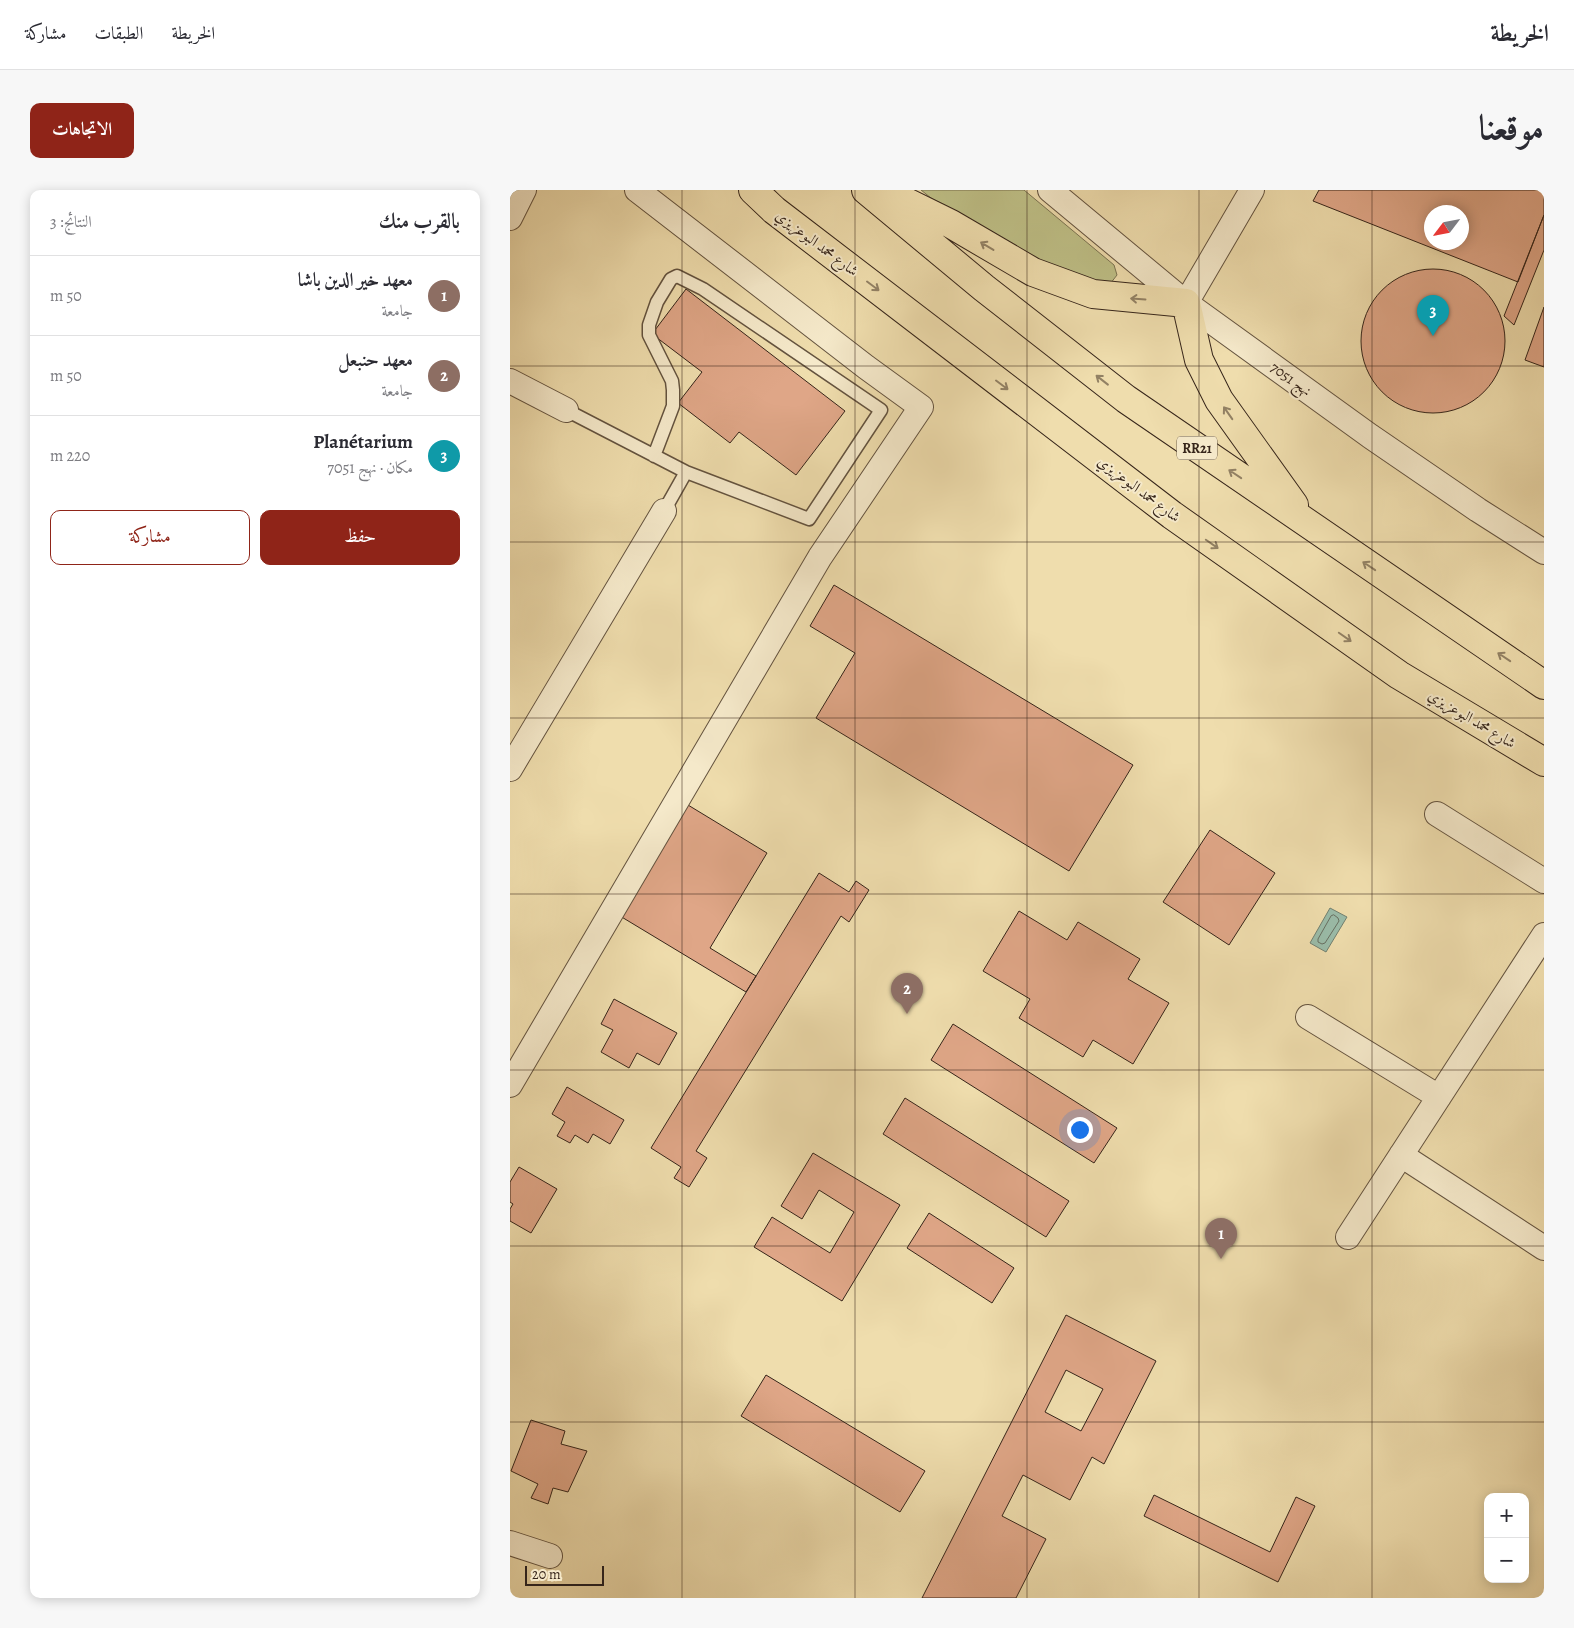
<!DOCTYPE html>
<html lang="ar">
<head>
<meta charset="utf-8">
<style>
	body { margin:0; font-family:Alegreya,Amiri,serif; background:#f7f7f7; color:#2b2b33; direction:rtl }
	.controls { position:absolute; right:15px; bottom:15px; display:grid; overflow:hidden; border-radius:10px; box-shadow:0 2px 12px #0003 }
	.controls button { width:45px; height:45px; display:grid; place-items:center; padding:0; border:0; border-bottom:1px solid #e1e1e2; background:#fff; color:#2b2b33; font:25px sans-serif }
	.compass { position:absolute; left:914px; top:15px; width:45px; height:45px; border-radius:50%; background:#fff; box-shadow:0 2px 12px #0003; rotate:238deg }
	.scale { position:absolute; left:15px; bottom:12px; width:79px; box-sizing:border-box; padding-left:5px; border:2px solid #36251a; border-top:0; font-size:14px; line-height:18px; white-space:nowrap; color:#36251a; -webkit-text-stroke:4px #f5e9ca; paint-order:stroke }
	.you { position:absolute; left:569px; top:939px; width:18px; height:18px; margin:-12px; border:4px solid #fff; border-radius:50%; background:#1a73e8; box-shadow:0 0 0 8px #1a73e833 }
	.badge { display:grid; place-items:center; width:32px; height:32px; border-radius:50%; background:#8f2418; color:#fff; font-size:16px; font-weight:700 }
	.pin { position:absolute; translate:-50% -41px; filter:drop-shadow(0 1px 2px #0008) }
	.pin::after { content:''; position:absolute; top:26px; width:18px; height:15px; background:inherit; clip-path:polygon(0 0,100% 0,50% 100%) }
	.list { margin:0; padding:0; list-style:none }
	h2 { display:flex; justify-content:space-between; align-items:center; height:65px; margin:0; padding:0 20px; font-size:21px }
	h2 small { font-size:16px; font-weight:400; color:#7c7c81 }
	.list li { display:grid; grid-template-columns:32px 1fr auto; gap:15px; align-items:center; box-sizing:border-box; height:80px; padding:0 20px; border-top:1px solid #e1e1e2 }
	.list b { display:block; font-size:19px; white-space:nowrap }
	.list p { margin:0; font-size:16px; white-space:nowrap; color:#7c7c81 }
	.list em { font-size:16px; font-style:normal; color:#7c7c81 }
	.actions { display:flex; gap:10px; padding:15px 20px }
	.actions a { flex:1; padding:11px 0; border:1px solid #8f2418; border-radius:10px; text-align:center; font-size:18px; color:#8f2418 }
	.actions .main { background:#8f2418; color:#fff }
	.map { position:relative; flex:none; width:1034px; height:1408px; overflow:hidden; direction:ltr; border-radius:10px }
	header { display:flex; align-items:center; gap:30px; box-sizing:border-box; height:70px; padding:0 25px; background:#fff; border-bottom:1px solid #e1e1e2 }
	header strong { font-size:24px }
	nav { display:flex; gap:28px; margin-inline-start:auto; font-size:18px }
	.intro { display:flex; align-items:center; justify-content:space-between; box-sizing:border-box; height:120px; padding:0 30px }
	h1 { margin:0; font-size:35px }
	.button { padding:12px 22px; border-radius:10px; background:#8f2418; color:#fff; font-size:18px; font-weight:700 }
	main { display:flex; gap:30px; padding:0 30px }
	aside { flex:1; background:#fff; border-radius:10px; box-shadow:0 2px 12px #0003 }
	.map>svg:first-child { display:block }
</style>
</head>
<body>
<header>
<strong>الخريطة</strong>
<nav><a>الخريطة</a><a>الطبقات</a><a>مشاركة</a></nav>
</header>
<div class="intro"><h1>موقعنا</h1><a class="button">الاتجاهات</a></div>
<main>
<div class="map">
<svg width="1034" height="1408" viewBox="0 0 1034 1408">
	<rect width="100%" height="100%" fill="#efddad"/>
	<filter id="stains"><feTurbulence type="fractalNoise" baseFrequency=".004" numOctaves="4"/><feColorMatrix values="0 0 0 0 .2 0 0 0 0 .09 0 0 0 0 .02 0 0 0 .5 -.17"/></filter>
	<radialGradient id="worn" r=".72"><stop offset=".6" stop-color="#630" stop-opacity="0"/><stop offset="1" stop-color="#630" stop-opacity=".3"/></radialGradient>
	<!-- green -->
	<path fill="#bebf86" stroke="#7a7250" d="M411,0H514L604,75L607,85L600,94L564,89L474,42L421,8Z"/>
	<!-- water -->
	<path fill="#9abca9" stroke="#728070" d="M820,718L837,727L816,762L800,753Z"/>
	<g fill="none" stroke-linecap="round" stroke-linejoin="round">
		<!-- shore -->
		<path stroke="#687062" stroke-width="1" d="M824,725L828,728L829,731L815,753L812,754L808,752V749L821,726Z"/>
	</g>
	<!-- building -->
	<path fill="#dfa687" stroke="#36251a" fill-rule="evenodd" d="M809,0H1034V25L1008,92L803,11ZM922,22H952V52H922Z
		M1034,25V60L1004,135L994,126Z
		M851 151a72 72 0 1 1 144 0a72 72 0 1 1-144 0Z
		M176,99L335,221L286,285L229,242L220,253L168,213L192,182L142,144Z
		M1034,117V177L1015,170Z
		M324,395L623,575L559,681L306,528L345,463L300,436Z
		M178,615L257,663L200,758L246,786L236,802L110,726Z
		M700,640L765,683L719,755L653,712Z
		M309,683L339,702L346,691L359,700L339,732L331,726L186,961L197,968L179,997L164,988L171,977L141,958Z
		M509,721L557,750L568,732L630,769L618,789L659,813L623,874L583,850L573,867L509,828L520,809L473,781Z
		M104,809L167,843L149,875L127,863L119,878L91,862L103,840L91,834Z
		M443,834L607,938L584,973L421,870Z
		M57,897L114,930L100,954L83,944L78,953L65,945L60,953L47,946L55,932L42,924Z
		M395,908L559,1011L536,1047L373,944Z
		M303,963L390,1015L332,1111L244,1057L262,1027L320,1063L344,1022L309,1000L292,1029L271,1016Z
		M9,977L47,999L21,1043L0,1031V1019L3,1014L0,1012V992Z
		M419,1023L504,1078L482,1113L397,1058Z
		M556,1125L646,1171L594,1274L582,1267L560,1310L513,1285L492,1326L536,1349L506,1408H412ZM556,1180L593,1199L571,1241L535,1222Z
		M256,1185L415,1281L390,1322L231,1226Z
		M21,1230L55,1241L51,1254L77,1261L58,1302L43,1298L38,1314L21,1308L28,1294L1,1281Z
		M644,1305L760,1362L786,1307L805,1316L768,1392L634,1326Z"/>
	<g fill="none" stroke-linecap="round" stroke-linejoin="round">
		<!-- lane casing -->
		<g stroke="#64533f" stroke-width="15">
			<path id="lane" d="M56,220L176,282L299,329L371,220L193,99L167,86L161,89L147,112L139,135V145L162,191L163,200V216L144,266
				M154,321L176,282"/>
		</g>
		<!-- street casing -->
		<g stroke="#64533f" stroke-width="26">
			<path id="street" d="M540,0L676,113L860,246L968,320L1034,362
				M0,28L14,0
				M676,113L742,0
				M0,191L56,220
				M0,579L154,321
				M927,624L1034,691
				M798,827L929,907
				M0,895L310,367L411,217L356,177L127,0
				M891,965L1034,1058
				M838,1047L1034,745
				M0,1353L40,1366"/>
		</g>
		<!-- highway casing -->
		<g stroke="#36251a" stroke-width="30">
			<path id="highway" d="M243,0L264,20L662,325L889,485L1034,572
				M356,0L474,98L616,209L1034,495
				M374,1L441,34L523,82L583,104L676,113L689,170L709,210L784,315"/>
		</g>
		<!-- lane -->
		<use href="#lane" stroke="#f5e9ca" stroke-width="12"/>
		<!-- street -->
		<use href="#street" stroke="#f5e9ca" stroke-width="24"/>
		<!-- highway -->
		<use href="#highway" stroke="#efddad" stroke-width="28"/>
	</g>
	<!-- one-way arrows -->
	<defs><path id="oneway-shaft" d="M-6 0H5M1.5-3L5.5 0L1.5 3" fill="none" stroke-width="1.6" stroke-linecap="round" stroke-linejoin="round" transform="scale(1.25)"/></defs>
	<g stroke="#928164">
		<use href="#oneway-shaft" transform="translate(477 56) rotate(-149)"/>
		<use href="#oneway-shaft" transform="translate(363 96) rotate(37)"/>
		<use href="#oneway-shaft" transform="translate(628 109) rotate(-176)"/>
		<use href="#oneway-shaft" transform="translate(592 190) rotate(-142)"/>
		<use href="#oneway-shaft" transform="translate(492 195) rotate(37)"/>
		<use href="#oneway-shaft" transform="translate(718 223) rotate(-125)"/>
		<use href="#oneway-shaft" transform="translate(725 284) rotate(-146)"/>
		<use href="#oneway-shaft" transform="translate(702 354) rotate(35)"/>
		<use href="#oneway-shaft" transform="translate(859 376) rotate(-146)"/>
		<use href="#oneway-shaft" transform="translate(835 447) rotate(35)"/>
		<use href="#oneway-shaft" transform="translate(994 467) rotate(-146)"/>
	</g>
	<!-- grid -->
	<path fill="none" stroke="#36251a" stroke-width="1" stroke-opacity="0.55" d="M172,0V1408M345,0V1408M517,0V1408M689,0V1408M862,0V1408M0,176H1034M0,352H1034M0,528H1034M0,704H1034M0,880H1034M0,1056H1034M0,1232H1034"/>
	<g text-anchor="middle" dominant-baseline="central" stroke-width="4" stroke-linejoin="round" paint-order="stroke">
		<!-- shield labels -->
		<rect fill="#f5e9ca" stroke="#6f604f" stroke-width="1" x="667" y="246.5" width="40" height="23" rx="4"/>
		<g font-size="14" font-weight="bold" fill="#36251a">
			<text x="687" y="258">RR21</text>
		</g>
		<!-- street labels -->
		<g font-size="15" fill="#36251a" stroke="#f5e9ca">
			<text transform="translate(307 53) rotate(37)">شارع محمد البوعزيزي</text>
			<text transform="translate(781 189) rotate(36)">نهج 7051</text>
			<text transform="translate(629 299) rotate(37)">شارع محمد البوعزيزي</text>
			<text transform="translate(962 529) rotate(31)">شارع محمد البوعزيزي</text>
		</g>
	</g>
	<rect width="100%" height="100%" filter="url(#stains)"/>
	<rect width="100%" height="100%" fill="url(#worn)"/>
</svg>
<div class="controls">
<button>+</button>
<button>−</button>
</div>
<svg class="compass" viewBox="-18 -18 36 36"><path d="M0-13l5 13h-10z" fill="#e53935"/><path d="M0 13l5-13h-10z" fill="#7c7c81"/></svg>
<div class="scale">20 m</div>
<div class="you"></div>
<div class="pin badge" style="left:711px;top:1069px;background:#8d6e63">1</div>
<div class="pin badge" style="left:397px;top:824px;background:#8d6e63">2</div>
<div class="pin badge" style="left:923px;top:146px;background:#0f9aa8">3</div>
</div>
<aside>
<h2>بالقرب منك<small>النتائج: 3</small></h2>
<ul class="list">
<li><span class="badge" style="background:#8d6e63">1</span><div><b>معهد خير الدين باشا</b><p>جامعة</p></div><em>50 m</em></li>
<li><span class="badge" style="background:#8d6e63">2</span><div><b>معهد حنبعل</b><p>جامعة</p></div><em>50 m</em></li>
<li><span class="badge" style="background:#0f9aa8">3</span><div><b>Planétarium</b><p>مكان · نهج 7051</p></div><em>220 m</em></li>
</ul>
<div class="actions"><a class="main">حفظ</a><a>مشاركة</a></div>
</aside>
</main>
</body>
</html>
